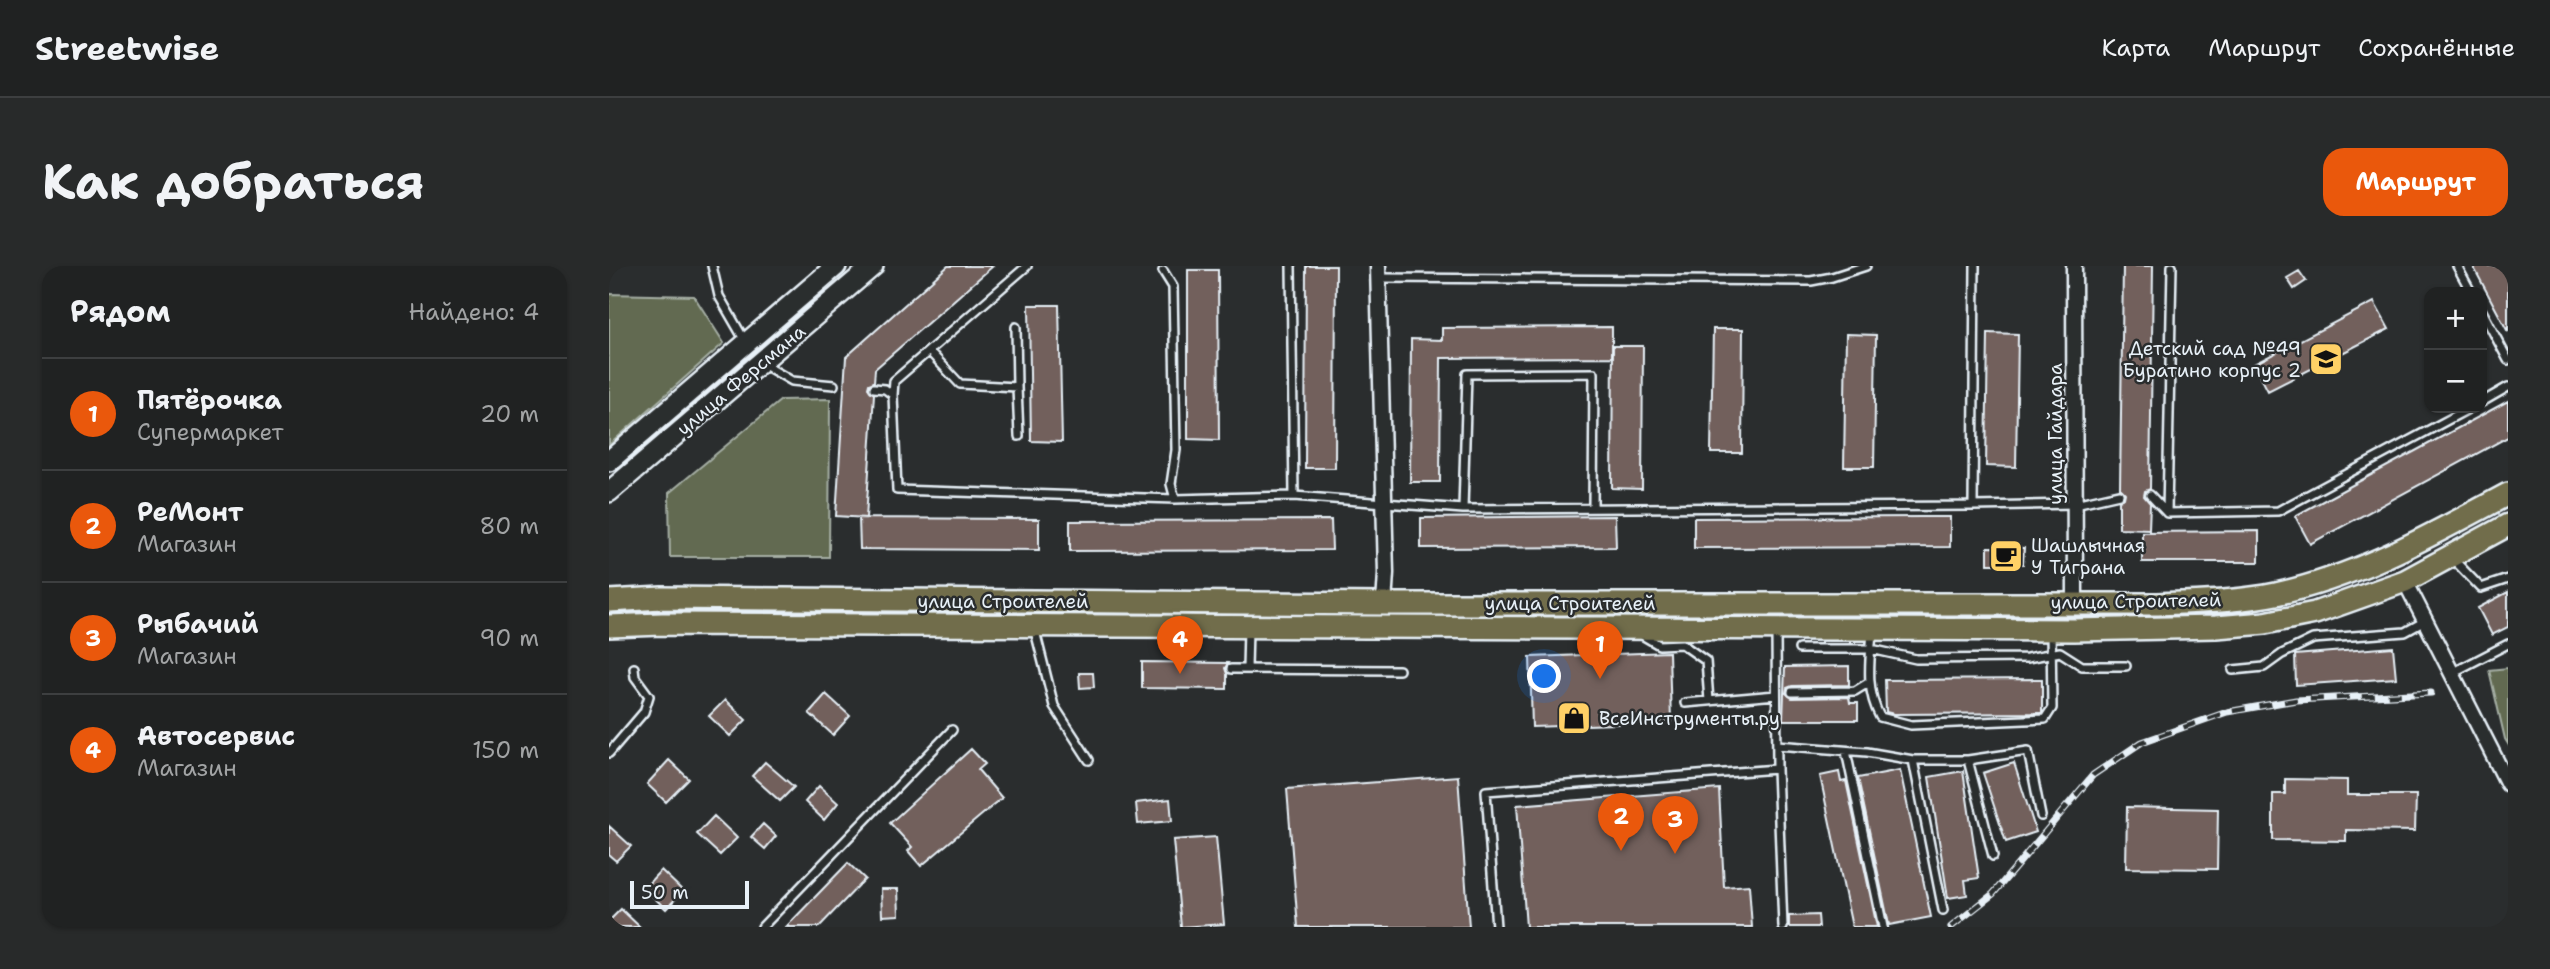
<!DOCTYPE html>
<html lang="ru">
<head>
<meta charset="utf-8">
<style>
	body { margin:0; font-family:"Shantell Sans",sans-serif; background:#282a2a; color:#f1f3f6 }
	.controls { position:absolute; right:21px; top:21px; display:grid; overflow:hidden; border-radius:14px; box-shadow:0 2px 5px #0004 }
	.controls button { width:63px; height:63px; display:grid; place-items:center; padding:0; border:0; border-bottom:2px solid #3d3f40; background:#202222; color:#f1f3f6; font:35px sans-serif }
	.scale { position:absolute; left:21px; bottom:18px; width:119px; box-sizing:border-box; padding-left:7px; border:4px solid #e8f1f8; border-top:0; font-size:19px; line-height:24px; white-space:nowrap; color:#e8f1f8; -webkit-text-stroke:5px #2a2d2e; paint-order:stroke }
	.you { position:absolute; left:936px; top:411px; width:24px; height:24px; margin:-18px; border:5px solid #fff; border-radius:50%; background:#1a73e8; box-shadow:0 0 0 10px #1a73e833 }
	.badge { display:grid; place-items:center; width:46px; height:46px; border-radius:50%; background:#ea580c; color:#fff; font-size:23px; font-weight:700 }
	.pin { position:absolute; translate:-50% -58px; filter:drop-shadow(0 2px 4px #0008) }
	.pin::after { content:''; position:absolute; top:37px; width:24px; height:21px; background:inherit; clip-path:polygon(0 0,100% 0,50% 100%) }
	.list { margin:0; padding:0; list-style:none }
	h2 { display:flex; justify-content:space-between; align-items:center; height:91px; margin:0; padding:0 28px; font-size:30px }
	h2 small { font-size:23px; font-weight:400; color:#a2a4a5 }
	.list li { display:grid; grid-template-columns:46px 1fr auto; gap:21px; align-items:center; box-sizing:border-box; height:112px; padding:0 28px; border-top:2px solid #3d3f40 }
	.list b { display:block; font-size:26px; white-space:nowrap }
	.list p { margin:0; font-size:23px; white-space:nowrap; color:#a2a4a5 }
	.list em { font-size:23px; font-style:normal; color:#a2a4a5 }
	.map { position:relative; flex:none; width:1899px; height:661px; overflow:hidden; border-radius:21px }
	header { display:flex; align-items:center; gap:42px; box-sizing:border-box; height:98px; padding:0 35px; background:#202222; border-bottom:2px solid #3d3f40 }
	header strong { font-size:33px }
	nav { display:flex; gap:38px; margin-inline-start:auto; font-size:24px }
	.intro { display:flex; align-items:center; justify-content:space-between; box-sizing:border-box; height:168px; padding:0 42px }
	h1 { margin:0; font-size:49px }
	.button { padding:18px 32px; border-radius:21px; background:#ea580c; color:#fff; font-size:24px; font-weight:700 }
	main { display:flex; gap:42px; padding:0 42px }
	aside { flex:1; background:#202222; border-radius:21px; box-shadow:0 2px 5px #0004 }
	.map>svg:first-child { display:block }
</style>
</head>
<body>
<header>
<strong>Streetwise</strong>
<nav><a>Карта</a><a>Маршрут</a><a>Сохранённые</a></nav>
</header>
<div class="intro"><h1>Как добраться</h1><a class="button">Маршрут</a></div>
<main>
<aside>
<h2>Рядом<small>Найдено: 4</small></h2>
<ul class="list">
<li><span class="badge">1</span><div><b>Пятёрочка</b><p>Супермаркет</p></div><em>20 m</em></li>
<li><span class="badge">2</span><div><b>РеМонт</b><p>Магазин</p></div><em>80 m</em></li>
<li><span class="badge">3</span><div><b>Рыбачий</b><p>Магазин</p></div><em>90 m</em></li>
<li><span class="badge">4</span><div><b>Автосервис</b><p>Магазин</p></div><em>150 m</em></li>
</ul>
</aside>
<div class="map">
<svg width="1899" height="661" viewBox="0 0 1899 661">
	<rect width="100%" height="100%" fill="#2a2d2e"/>
	<filter id="ink" filterUnits="userSpaceOnUse"><feTurbulence type="fractalNoise" baseFrequency=".0143" numOctaves="2"/><feDisplacementMap in="SourceGraphic" scale="14" xChannelSelector="R" yChannelSelector="G"/><feConvolveMatrix kernelMatrix="1 2 1 2 8 2 1 2 1" color-interpolation-filters="sRGB"/></filter>
	<g filter="url(#ink)">
		<!-- green -->
		<path fill="#626b51" stroke="#a5aea4" stroke-width="2" d="M0,28L85,30L115,77L0,179Z
			M221,133L220,291H61L60,227L172,134Z
			M1899,402V478L1896,473L1880,404Z"/>
		<!-- building -->
		<path fill="#72605c" stroke="#e8f1f8" stroke-width="2" d="M339,0H384L266,103L265,116L260,118L259,122L265,128L257,252L227,250L237,91Z
			M697,0H727L726,202H696Z
			M1514,0H1544L1541,223L1536,225L1535,230L1541,237L1540,263L1510,262V234L1515,232L1516,227L1511,222Z
			M1864,0H1899V66Z
			M579,4H609L610,174L579,173Z
			M1690,5L1697,15L1685,23L1678,12Z
			M1765,36L1780,63L1659,125L1645,98Z
			M420,39H450L453,176L422,175Z
			M1003,61V91L832,92L831,216H801L802,73L833,74V62Z
			M1104,63H1134L1133,187H1102Z
			M1379,67L1409,68L1407,201L1377,200Z
			M1237,68L1267,69L1265,201H1235Z
			M1004,80H1034L1033,223L1003,222Z
			M1899,135V171L1701,278L1686,250Z
			M1006,250L1007,281L812,282V252Z
			M1314,251H1341V281L1085,282V252Z
			M250,252L430,253V284L251,283Z
			M722,254L723,284L461,285V255Z
			M1650,265V296H1533V266Z
			M1379,281L1415,282L1414,298H1379Z
			M1899,326V361L1883,369L1869,342Z
			M1784,381L1787,412L1687,419L1686,389Z
			M1060,386L1062,456L923,461L921,391Z
			M533,396L619,397L616,402L618,408V423L533,422Z
			M1240,400V419L1183,420L1178,422L1177,427L1183,432L1240,431L1241,437H1249V454H1174L1176,401Z
			M470,407H484L485,421L471,422Z
			M1433,413V447L1285,448L1277,446L1276,414Z
			M217,428L241,450L224,469L200,447Z
			M116,434L137,454L121,470L100,450Z
			M362,483L376,498L369,504L393,532L312,600L299,585L303,581L281,557Z
			M60,494L80,513L57,536L38,518Z
			M156,496L185,521L171,535L143,510Z
			M1405,497L1427,566L1397,576L1374,507Z
			M1291,504L1322,651L1280,659L1249,512Z
			M1354,505L1370,612L1356,614L1358,629L1339,632L1320,511Z
			M1230,506L1232,516L1237,515L1268,661H1243L1211,510Z
			M849,510L860,661H689L678,523Z
			M1676,513L1738,514V529H1807L1806,565L1737,564V575L1664,574V528H1676Z
			M210,520L229,537L215,554L196,536Z
			M1110,523L1115,621L1140,619L1143,661H917L908,539Z
			M561,533L563,555L529,558L527,537Z
			M1518,541L1609,543L1608,603L1517,602Z
			M105,550L128,572L111,589L88,568Z
			M154,558L167,570L156,583L142,571Z
			M0,560L22,580L7,595L0,589Z
			M607,571L615,658L572,661L564,574Z
			M239,597L256,613L210,661H177Z
			M52,604L74,625L57,643L35,622Z
			M272,623H289L290,649L273,650Z
			M12,643L31,661H0V655Z
			M1209,649L1210,661H1180V650Z"/>
		<g fill="none" stroke-linecap="round" stroke-linejoin="round">
			<!-- lane casing -->
			<g stroke="#e8f1f8" stroke-width="12">
				<path id="lane" d="M103,0L110,30L136,75
					M682,0L685,230L854,243L1364,240L1366,0
					M1848,0L1862,26
					M554,5L564,21L567,184L562,218L566,233
					M770,12L1202,15L1223,11L1257,0
					M1873,45L1899,94
					M320,85L351,118L408,121L407,61
					M152,97L183,115L225,119
					M408,121L410,170
					M265,122L276,123L284,129L288,224L566,233L685,230
					M284,129L285,115L418,0
					M1873,136L1899,121
					M1541,229L1558,247L1669,245L1861,142
					M1364,240L1466,238L1510,228
					M854,243L858,108L985,107L984,241
					M1558,247L1563,0
					M1843,292L1872,322L1899,313
					M425,361L445,440L480,494
					M1167,364L1168,503L1174,661
					M1263,365C1261,396 1256,423 1271,451L1302,459L1436,453L1443,442L1442,365
					M1033,369L1050,379L1073,378L1097,395L1100,435
					M1190,383H1262L1307,393L1418,392L1451,386L1473,400H1517
					M622,403L790,404
					M638,403L639,362
					M1624,404L1655,401L1673,388L1704,373L1796,366L1816,355
					M1843,407L1899,378
					M1183,426L1246,425L1259,417
					M1076,437L1167,429
					M1168,479L1258,486L1304,494L1334,644
					M1237,485L1274,661
					M0,487L35,446L40,430L26,411L25,402
					M1304,494H1359L1384,590
					M1359,494L1419,485L1432,550
					M153,661L343,464
					M887,661L877,525L1168,503"/>
			</g>
			<!-- street casing -->
			<g stroke="#e8f1f8" stroke-width="19">
				<path id="street" d="M769,0L777,307L775,338
					M1465,0L1466,336
					M1796,315L1899,518"/>
			</g>
			<!-- secondary casing -->
			<g stroke="#e8f1f8" stroke-width="24">
				<path id="secondary" d="M0,195L227,0
					M0,226L264,0"/>
			</g>
			<!-- primary casing -->
			<g stroke="#e8f1f8" stroke-width="26">
				<path id="primary" d="M0,335L53,332L775,338H1549C1588,336 1628,336 1667,328C1751,310 1824,268 1899,228
					M0,360L53,358L1465,364L1607,361L1656,357L1706,347L1796,315L1899,259"/>
			</g>
			<!-- lane -->
			<use href="#lane" stroke="#2a2d2e" stroke-width="7"/>
			<!-- street -->
			<use href="#street" stroke="#2a2d2e" stroke-width="14"/>
			<!-- secondary -->
			<use href="#secondary" stroke="#2a2d2e" stroke-width="19"/>
			<!-- primary -->
			<use href="#primary" stroke="#716d4b" stroke-width="21"/>
			<!-- rail casing -->
			<g stroke="#e8f1f8" stroke-width="7">
				<path id="rail" d="M1342,661L1384,628L1484,509L1533,476L1618,446L1687,434L1822,427"/>
			</g>
			<!-- rail -->
			<use href="#rail" stroke="#2a2d2e" stroke-width="4.5" stroke-dasharray="13" stroke-linecap="butt"/>
		</g>
	</g>
	<!-- icons -->
	<defs>
		<g id="school-square" transform="scale(1.75)"><rect x="-9" y="-9" width="18" height="18" rx="4" fill="#ffd166" stroke="#2a2d2e"/><path d="M0-5L7-2L0 1L-7-2ZM-4 1L0 2.5L4 1V4Q0 6-4 4Z" fill="#111"/></g>
		<g id="cafe-square" transform="scale(1.75)"><rect x="-9" y="-9" width="18" height="18" rx="4" fill="#ffd166" stroke="#2a2d2e"/><path d="M-5.5-4.5H6V0H3Q3 3.5 0 3.5H-2.5Q-5.5 3.5-5.5 0ZM3-3.2v2h1.7v-2ZM-6 4.5H4V6H-6Z" fill="#111"/></g>
		<g id="shop-square" transform="scale(1.75)"><rect x="-9" y="-9" width="18" height="18" rx="4" fill="#ffd166" stroke="#2a2d2e"/><path d="M-5-2.5h2.3a2.7 3.5 0 0 1 5.4 0H5L5.5 6h-11ZM-1.5-2.5h3a1.5 2.3 0 0 0-3 0Z" fill="#111"/></g>
	</defs>
	<g fill-rule="evenodd">
		<use href="#school-square" x="1717" y="93"/>
		<use href="#cafe-square" x="1397" y="290"/>
		<use href="#shop-square" x="965" y="452"/>
	</g>
	<g text-anchor="middle" dominant-baseline="central" stroke-width="5" stroke-linejoin="round" paint-order="stroke">
		<!-- poi labels -->
		<g font-size="19" fill="#e8f1f8" stroke="#2a2d2e" text-anchor="start">
			<text x="1692" y="82" text-anchor="end">Детский сад №49<tspan x="1692" dy="22">Буратино корпус 2</tspan></text>
			<text x="1422" y="279">Шашлычная<tspan x="1422" dy="22">У Тиграна</tspan></text>
			<text x="990" y="452">ВсеИнструменты.ру</text>
		</g>
		<!-- street labels -->
		<g font-size="19" fill="#e8f1f8" stroke="#2a2d2e">
			<text transform="translate(132 114) rotate(-40)">улица Ферсмана</text>
			<text transform="translate(1446 168) rotate(-90)">улица Гайдара</text>
			<text x="394" y="335">улица Строителей</text>
			<text transform="translate(1527 335) rotate(-1)">улица Строителей</text>
			<text x="961" y="337">улица Строителей</text>
		</g>
	</g>
</svg>
<div class="controls">
<button>+</button>
<button>−</button>
</div>
<div class="scale">50 m</div>
<div class="you"></div>
<div class="pin badge" style="left:991px;top:413px">1</div>
<div class="pin badge" style="left:1012px;top:585px">2</div>
<div class="pin badge" style="left:1066px;top:588px">3</div>
<div class="pin badge" style="left:571px;top:408px">4</div>
</div>
</main>
</body>
</html>
